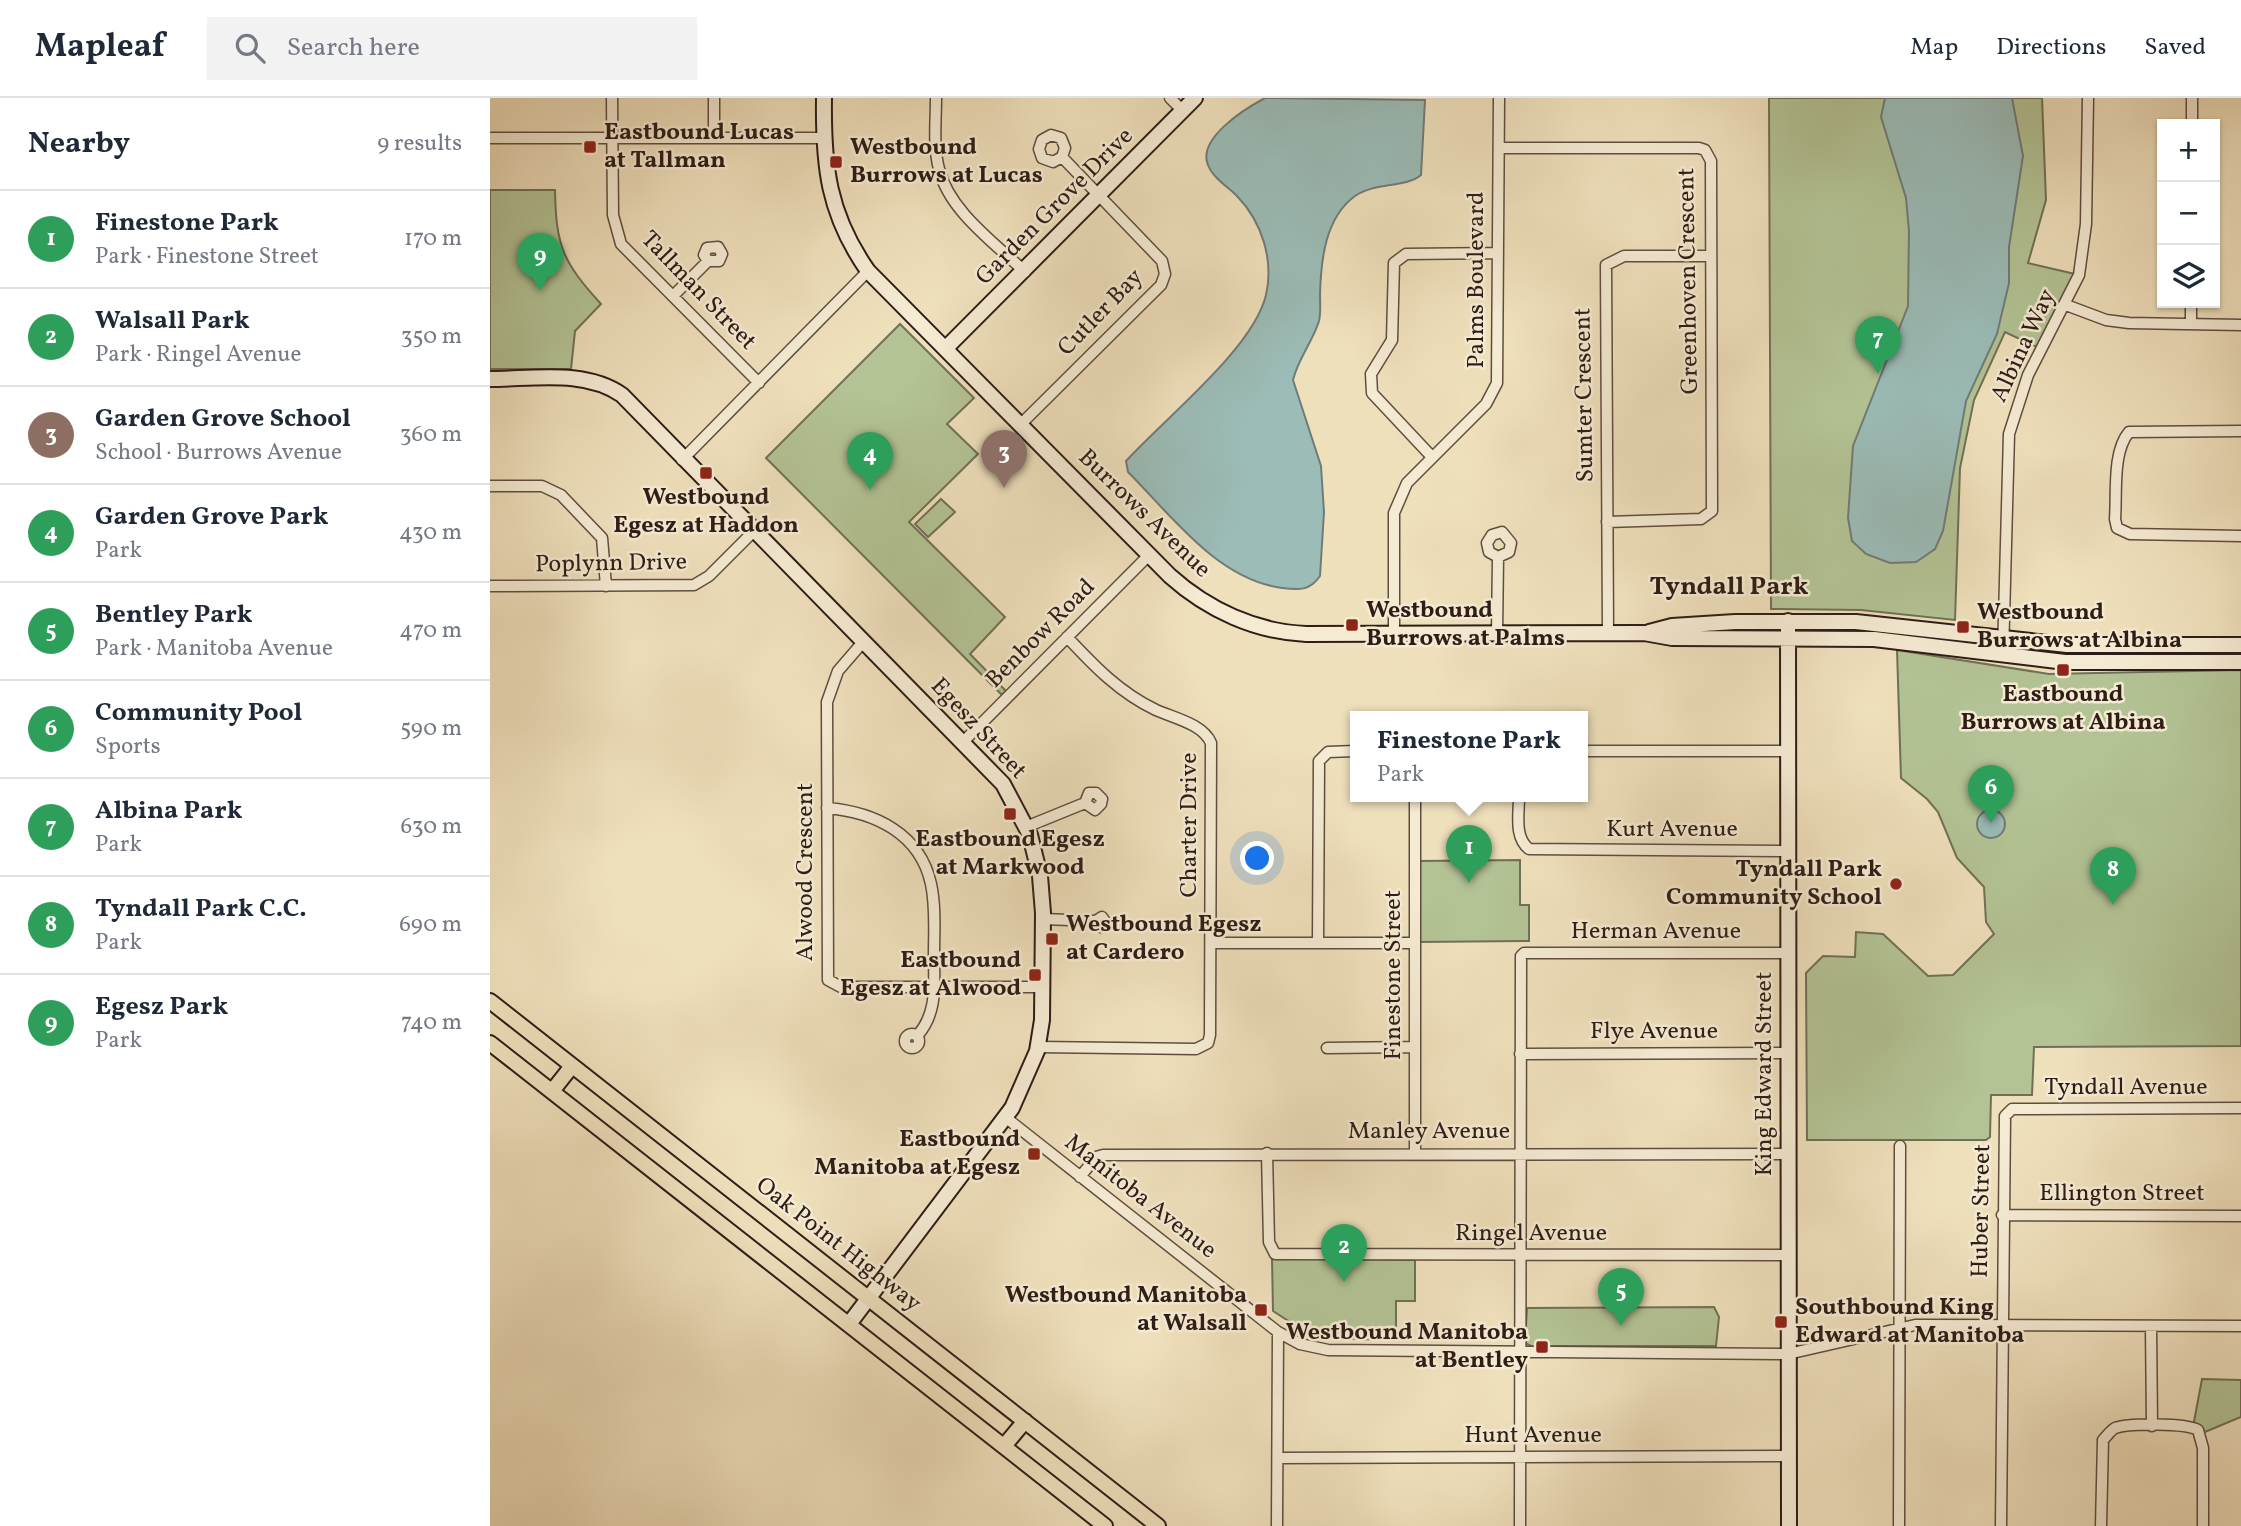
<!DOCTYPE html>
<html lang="en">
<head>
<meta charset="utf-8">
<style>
	body { margin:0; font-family:Vollkorn,serif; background:#f2f2f3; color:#1f2937 }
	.controls { position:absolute; right:21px; top:21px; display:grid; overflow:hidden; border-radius:0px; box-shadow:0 2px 5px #0004 }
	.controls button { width:63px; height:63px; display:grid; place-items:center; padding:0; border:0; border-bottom:2px solid #e0e1e3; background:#fff; color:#1f2937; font:35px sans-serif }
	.you { position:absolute; left:768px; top:761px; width:24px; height:24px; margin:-18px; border:5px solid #fff; border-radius:50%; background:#1a73e8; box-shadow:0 0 0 10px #1a73e833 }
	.badge { display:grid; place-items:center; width:46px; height:46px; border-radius:50%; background:#8f2418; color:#fff; font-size:23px; font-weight:700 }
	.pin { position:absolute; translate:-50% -58px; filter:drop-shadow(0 2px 4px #0008) }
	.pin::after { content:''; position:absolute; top:37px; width:24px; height:21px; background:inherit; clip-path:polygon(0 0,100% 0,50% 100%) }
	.popup { position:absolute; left:860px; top:613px; width:238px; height:91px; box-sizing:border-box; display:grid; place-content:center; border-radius:0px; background:#fff; filter:drop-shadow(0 2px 5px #0005); font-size:23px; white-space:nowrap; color:#747a83 }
	.popup b { font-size:26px; color:#1f2937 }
	.popup::after { content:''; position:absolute; left:50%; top:100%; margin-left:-14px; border:14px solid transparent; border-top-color:#fff }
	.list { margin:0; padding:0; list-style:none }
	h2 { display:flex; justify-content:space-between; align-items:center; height:91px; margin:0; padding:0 28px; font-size:30px }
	h2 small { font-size:23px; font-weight:400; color:#747a83 }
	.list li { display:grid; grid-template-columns:46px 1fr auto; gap:21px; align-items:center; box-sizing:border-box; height:98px; padding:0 28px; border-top:2px solid #e0e1e3 }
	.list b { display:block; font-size:26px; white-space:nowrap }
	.list p { margin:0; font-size:23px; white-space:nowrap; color:#747a83 }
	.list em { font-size:23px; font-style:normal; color:#747a83 }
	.icon { flex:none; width:38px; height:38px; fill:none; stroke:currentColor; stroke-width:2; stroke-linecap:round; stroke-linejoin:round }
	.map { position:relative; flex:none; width:1751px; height:1428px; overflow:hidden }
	header { display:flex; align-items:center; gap:42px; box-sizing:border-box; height:98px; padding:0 35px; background:#fff; border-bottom:2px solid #e0e1e3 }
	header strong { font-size:33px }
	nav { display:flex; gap:38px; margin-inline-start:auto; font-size:24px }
	.search { width:490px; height:63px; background:#f2f2f3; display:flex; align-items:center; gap:18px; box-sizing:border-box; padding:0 24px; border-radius:0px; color:#747a83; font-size:26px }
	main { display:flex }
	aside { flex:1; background:#fff }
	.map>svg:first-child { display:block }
</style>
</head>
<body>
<header>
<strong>Mapleaf</strong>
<div class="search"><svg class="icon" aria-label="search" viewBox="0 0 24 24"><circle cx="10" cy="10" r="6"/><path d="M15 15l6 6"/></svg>Search here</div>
<nav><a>Map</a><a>Directions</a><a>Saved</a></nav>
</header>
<main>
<aside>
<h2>Nearby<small>9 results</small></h2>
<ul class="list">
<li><span class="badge" style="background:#2e9e5b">1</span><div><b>Finestone Park</b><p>Park · Finestone Street</p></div><em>170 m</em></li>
<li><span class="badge" style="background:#2e9e5b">2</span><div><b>Walsall Park</b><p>Park · Ringel Avenue</p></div><em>350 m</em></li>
<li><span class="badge" style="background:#8d6e63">3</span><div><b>Garden Grove School</b><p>School · Burrows Avenue</p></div><em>360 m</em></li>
<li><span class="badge" style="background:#2e9e5b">4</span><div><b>Garden Grove Park</b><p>Park</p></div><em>430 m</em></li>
<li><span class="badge" style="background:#2e9e5b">5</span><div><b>Bentley Park</b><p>Park · Manitoba Avenue</p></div><em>470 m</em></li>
<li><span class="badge" style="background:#2e9e5b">6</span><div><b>Community Pool</b><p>Sports</p></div><em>590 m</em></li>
<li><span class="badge" style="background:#2e9e5b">7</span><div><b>Albina Park</b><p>Park</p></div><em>630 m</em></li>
<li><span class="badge" style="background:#2e9e5b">8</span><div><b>Tyndall Park C.C.</b><p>Park</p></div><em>690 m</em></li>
<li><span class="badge" style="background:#2e9e5b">9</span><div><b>Egesz Park</b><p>Park</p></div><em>740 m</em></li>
</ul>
</aside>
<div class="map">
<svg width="1751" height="1428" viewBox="0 0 1751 1428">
	<rect width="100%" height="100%" fill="#efe0bc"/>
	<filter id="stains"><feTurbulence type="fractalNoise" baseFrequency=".00286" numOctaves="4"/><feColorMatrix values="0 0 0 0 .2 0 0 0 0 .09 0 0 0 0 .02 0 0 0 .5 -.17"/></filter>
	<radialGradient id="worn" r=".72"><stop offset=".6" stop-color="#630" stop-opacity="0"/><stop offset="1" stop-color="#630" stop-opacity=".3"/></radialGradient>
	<!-- green -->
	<path fill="#b3c395" stroke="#707056" stroke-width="2" d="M1279,0H1552L1556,102L1538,165L1585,176L1551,251L1515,234L1484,302L1470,370L1465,522L1371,512L1281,511Z
		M0,92H65C66,149 73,164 111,206L85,233L81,271H0Z
		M410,226L484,300L457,326L488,356L419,424L515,519L480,556L516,593L512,597L276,360Z
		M451,401L465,414L438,439L425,426Z
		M1407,552L1559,576L1751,572V948L1544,949L1542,997H1501L1500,1039L1496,1042H1317L1316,875L1333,858L1365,859L1366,834L1393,836L1438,878L1463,877L1504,836L1496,824L1494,789L1467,760L1448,714L1437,701L1411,680Z
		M1030,762V807H1039V843L928,844V763Z
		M782,1160L925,1162V1203H906V1242C856,1241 825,1243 783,1213Z
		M1224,1209L1229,1219L1226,1248H1041L1035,1245L1037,1210Z
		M1712,1281L1751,1282V1319L1710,1336L1703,1329Z"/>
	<!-- water -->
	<path fill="#9bbcb7" stroke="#6f7c77" stroke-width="2" d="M775,0L935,2L931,77C916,90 885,84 865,98C835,120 831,162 830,196C830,204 831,215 829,223C823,243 808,261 803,282L831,368L834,414L830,478C820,493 809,492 792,490C727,481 682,418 638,374L636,363C675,320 763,251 776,197C784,162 772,124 747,98C738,89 723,80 718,67C707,41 754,11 775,0Z
		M1395,0H1522L1533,58L1519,149V185L1507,236L1476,303L1453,433L1445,451L1426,464L1400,465L1376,456L1362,443L1358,420L1363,348L1418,208L1419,133L1416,100L1391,19Z
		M1487 726a14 14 0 1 1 28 0a14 14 0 1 1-28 0Z"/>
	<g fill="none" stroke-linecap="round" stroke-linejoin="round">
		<!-- street casing -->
		<g stroke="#5e4e40" stroke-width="13">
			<path id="street" d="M122,0L123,117L131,146L269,285
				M446,0C446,23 443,48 449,71C459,113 505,145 535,174
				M680,0L692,12
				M1702,26V0
				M0,40H334
				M224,40V0
				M1009,50H1209L1215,52L1221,63L1222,413L1211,421L1117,424
				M183,198L218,163H229L232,156L228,149L217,150L214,157L218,163
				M1576,207L1616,222L1639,225L1751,227
				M1701,226V205
				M531,326L671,187L675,176L672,163L572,59L563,64L552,60L549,51L552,42L561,37L571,40L575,50L572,59
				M1751,333L1639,334C1622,354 1627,396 1625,421L1627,430L1640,436L1751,438
				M942,359L882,295L881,276L902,242L904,165L916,156L1008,155
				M192,362L378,173
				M0,388H52L71,397L112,440L116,488
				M0,488L204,487L219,478L263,434
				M1007,535L1008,459L999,454L997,445L1002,437L1012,434L1021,445L1019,454L1008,459
				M1118,535L1116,167L1134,158H1221
				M904,536V415L917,385L996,306L1007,285L1009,0
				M373,544L348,573L337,604L338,882L351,889H552
				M1513,556L1519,336L1538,277L1589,177L1596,126L1598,0
				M473,644L659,457
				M1093,653H1298
				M925,699V1055
				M1029,699C1029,717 1024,739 1039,751L1298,753
				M337,710C384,714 430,735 441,786C446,809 444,834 444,857C444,886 448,915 427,938
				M536,729L595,705L599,695H606L612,701L611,706L605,712L595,705
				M553,821L606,823L610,829L616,825L612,819L606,823
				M722,845H925
				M828,845L829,663L838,654L865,653
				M415 943a7 7 0 1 1 14 0a7 7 0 1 1-14 0Z
				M548,949L706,951L718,945L720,937L721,645C713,626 684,620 666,612C630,595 604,568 577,539
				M837,950L925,949
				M1030,956L1298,955
				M515,1019L788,1234L810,1246L838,1252L1298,1256L1425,1227L1751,1228
				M777,1055L779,1144L785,1156L1298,1157
				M590,1079L606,1059L613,1057L1297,1056
				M1512,1117L1751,1118
				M1661,1228L1662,1328
				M788,1360L1298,1358
				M787,1428L788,1234
				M1030,1428L1031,858L1034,855H1297
				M1409,1428L1410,1048
				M1511,1428L1515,1018L1522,1011L1751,1010
				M1611,1428L1613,1342C1617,1338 1620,1333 1625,1330C1638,1325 1696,1325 1708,1332L1713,1350V1428"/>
		</g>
		<!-- secondary casing -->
		<g stroke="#2e1d16" stroke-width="18">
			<path id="secondary" d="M334,0C333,68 338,116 378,173L680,478C718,512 766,534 816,536L1154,535L1182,540L1384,541L1575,564H1751
				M456,250L705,0
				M0,281C43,281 95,271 132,297L513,686L540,737L550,778L553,815L552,922L547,953L522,1010L359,1226
				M1298,523L1299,1428
				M1159,534L1182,528L1245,524H1366L1577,547H1751"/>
		</g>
		<!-- primary casing -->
		<g stroke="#2e1d16" stroke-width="18">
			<path id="primary" d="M0,903L668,1428
				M0,945L615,1428
				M63,992L82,968
				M514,1348L535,1323"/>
		</g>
		<!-- street -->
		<use href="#street" stroke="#f5ebd3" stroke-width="10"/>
		<!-- secondary -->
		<use href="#secondary" stroke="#f5ebd3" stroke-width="14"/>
		<!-- primary -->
		<use href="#primary" stroke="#efe0bc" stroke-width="14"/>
	</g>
	<!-- markers -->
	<g fill="#8f2418" stroke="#f5ebd3" stroke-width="2.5">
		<rect x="93" y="42" width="14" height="14" rx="3.5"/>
		<rect x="339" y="57" width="14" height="14" rx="3.5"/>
		<rect x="209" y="368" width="14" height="14" rx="3.5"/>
		<rect x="855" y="520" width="14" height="14" rx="3.5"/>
		<rect x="1466" y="522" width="14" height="14" rx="3.5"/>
		<rect x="1566" y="565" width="14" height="14" rx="3.5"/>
		<rect x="513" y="709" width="14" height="14" rx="3.5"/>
		<circle cx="1406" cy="786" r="7"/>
		<rect x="555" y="834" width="14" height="14" rx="3.5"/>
		<rect x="538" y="870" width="14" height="14" rx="3.5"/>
		<rect x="537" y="1049" width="14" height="14" rx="3.5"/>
		<rect x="764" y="1205" width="14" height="14" rx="3.5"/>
		<rect x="1284" y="1217" width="14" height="14" rx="3.5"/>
		<rect x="1045" y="1242" width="14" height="14" rx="3.5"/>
	</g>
	<g text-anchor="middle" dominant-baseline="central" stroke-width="5" stroke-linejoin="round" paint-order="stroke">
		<!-- poi labels -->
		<g font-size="24" font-weight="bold" fill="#2e1d16" stroke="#f5ebd3" text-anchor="start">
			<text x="114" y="35">Eastbound Lucas<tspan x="114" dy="28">at Tallman</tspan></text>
			<text x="360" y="50">Westbound<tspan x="360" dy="28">Burrows at Lucas</tspan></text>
			<text x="216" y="400" text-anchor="middle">Westbound<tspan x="216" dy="28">Egesz at Haddon</tspan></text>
			<text x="876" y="513">Westbound<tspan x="876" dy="28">Burrows at Palms</tspan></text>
			<text x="1487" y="515">Westbound<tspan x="1487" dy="28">Burrows at Albina</tspan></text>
			<text x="1573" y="597" text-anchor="middle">Eastbound<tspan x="1573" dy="28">Burrows at Albina</tspan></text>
			<text x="520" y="742" text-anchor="middle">Eastbound Egesz<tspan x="520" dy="28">at Markwood</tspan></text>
			<text x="1392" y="772" text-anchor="end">Tyndall Park<tspan x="1392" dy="28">Community School</tspan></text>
			<text x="576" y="827">Westbound Egesz<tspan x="576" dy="28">at Cardero</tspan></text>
			<text x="531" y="863" text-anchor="end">Eastbound<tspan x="531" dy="28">Egesz at Alwood</tspan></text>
			<text x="530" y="1042" text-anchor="end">Eastbound<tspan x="530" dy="28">Manitoba at Egesz</tspan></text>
			<text x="757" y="1198" text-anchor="end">Westbound Manitoba<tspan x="757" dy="28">at Walsall</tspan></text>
			<text x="1305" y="1210">Southbound King<tspan x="1305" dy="28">Edward at Manitoba</tspan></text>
			<text x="1038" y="1235" text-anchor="end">Westbound Manitoba<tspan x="1038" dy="28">at Bentley</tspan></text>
		</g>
		<!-- street labels -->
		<g font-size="24" fill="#2e1d16" stroke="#f5ebd3">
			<text transform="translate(565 109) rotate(-45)">Garden Grove Drive</text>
			<text transform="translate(987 182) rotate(-90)">Palms Boulevard</text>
			<text transform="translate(1199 183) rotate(-91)">Greenhoven Crescent</text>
			<text transform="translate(208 193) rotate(46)">Tallman Street</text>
			<text transform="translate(611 215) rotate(-46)">Cutler Bay</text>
			<text transform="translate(1534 248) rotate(-65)">Albina Way</text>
			<text transform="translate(1095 297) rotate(-91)">Sumter Crescent</text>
			<text transform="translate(654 416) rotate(44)">Burrows Avenue</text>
			<text transform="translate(121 466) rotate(-1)">Poplynn Drive</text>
			<text transform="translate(551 536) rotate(-45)">Benbow Road</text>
			<text transform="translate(488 631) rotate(47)">Egesz Street</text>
			<text transform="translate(700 727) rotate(-90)">Charter Drive</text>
			<text x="1182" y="732">Kurt Avenue</text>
			<text transform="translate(316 774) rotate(-90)">Alwood Crescent</text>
			<text x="1166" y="834">Herman Avenue</text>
			<text transform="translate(904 877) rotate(-90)">Finestone Street</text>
			<text x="1164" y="934">Flye Avenue</text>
			<text transform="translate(1275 976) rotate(-90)">King Edward Street</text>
			<text x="1636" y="990">Tyndall Avenue</text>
			<text x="939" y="1034">Manley Avenue</text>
			<text x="1632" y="1096">Ellington Street</text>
			<text transform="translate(650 1099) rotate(38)">Manitoba Avenue</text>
			<text transform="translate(1492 1113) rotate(-89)">Huber Street</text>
			<text x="1041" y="1136">Ringel Avenue</text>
			<text transform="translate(348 1147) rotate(38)">Oak Point Highway</text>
			<text x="1043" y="1338">Hunt Avenue</text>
		</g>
		<!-- neighbourhood labels -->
		<g font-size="26" font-weight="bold" fill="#2e1d16" stroke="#f5ebd3">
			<text x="1239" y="489">Tyndall Park</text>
		</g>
	</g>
	<rect width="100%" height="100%" filter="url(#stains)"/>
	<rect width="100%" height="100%" fill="url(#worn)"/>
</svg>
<div class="controls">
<button>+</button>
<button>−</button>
<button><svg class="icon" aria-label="layers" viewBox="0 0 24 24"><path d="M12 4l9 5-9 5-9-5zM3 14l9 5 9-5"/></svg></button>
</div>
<div class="you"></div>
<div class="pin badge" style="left:979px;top:785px;background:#2e9e5b">1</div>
<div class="popup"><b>Finestone Park</b>Park</div>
<div class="pin badge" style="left:854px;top:1184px;background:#2e9e5b">2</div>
<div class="pin badge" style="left:514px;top:390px;background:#8d6e63">3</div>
<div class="pin badge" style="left:380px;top:392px;background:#2e9e5b">4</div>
<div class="pin badge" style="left:1131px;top:1228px;background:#2e9e5b">5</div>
<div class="pin badge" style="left:1501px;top:725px;background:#2e9e5b">6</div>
<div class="pin badge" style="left:1388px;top:276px;background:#2e9e5b">7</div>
<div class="pin badge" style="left:1623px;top:807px;background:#2e9e5b">8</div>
<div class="pin badge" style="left:50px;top:193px;background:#2e9e5b">9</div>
</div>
</main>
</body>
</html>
